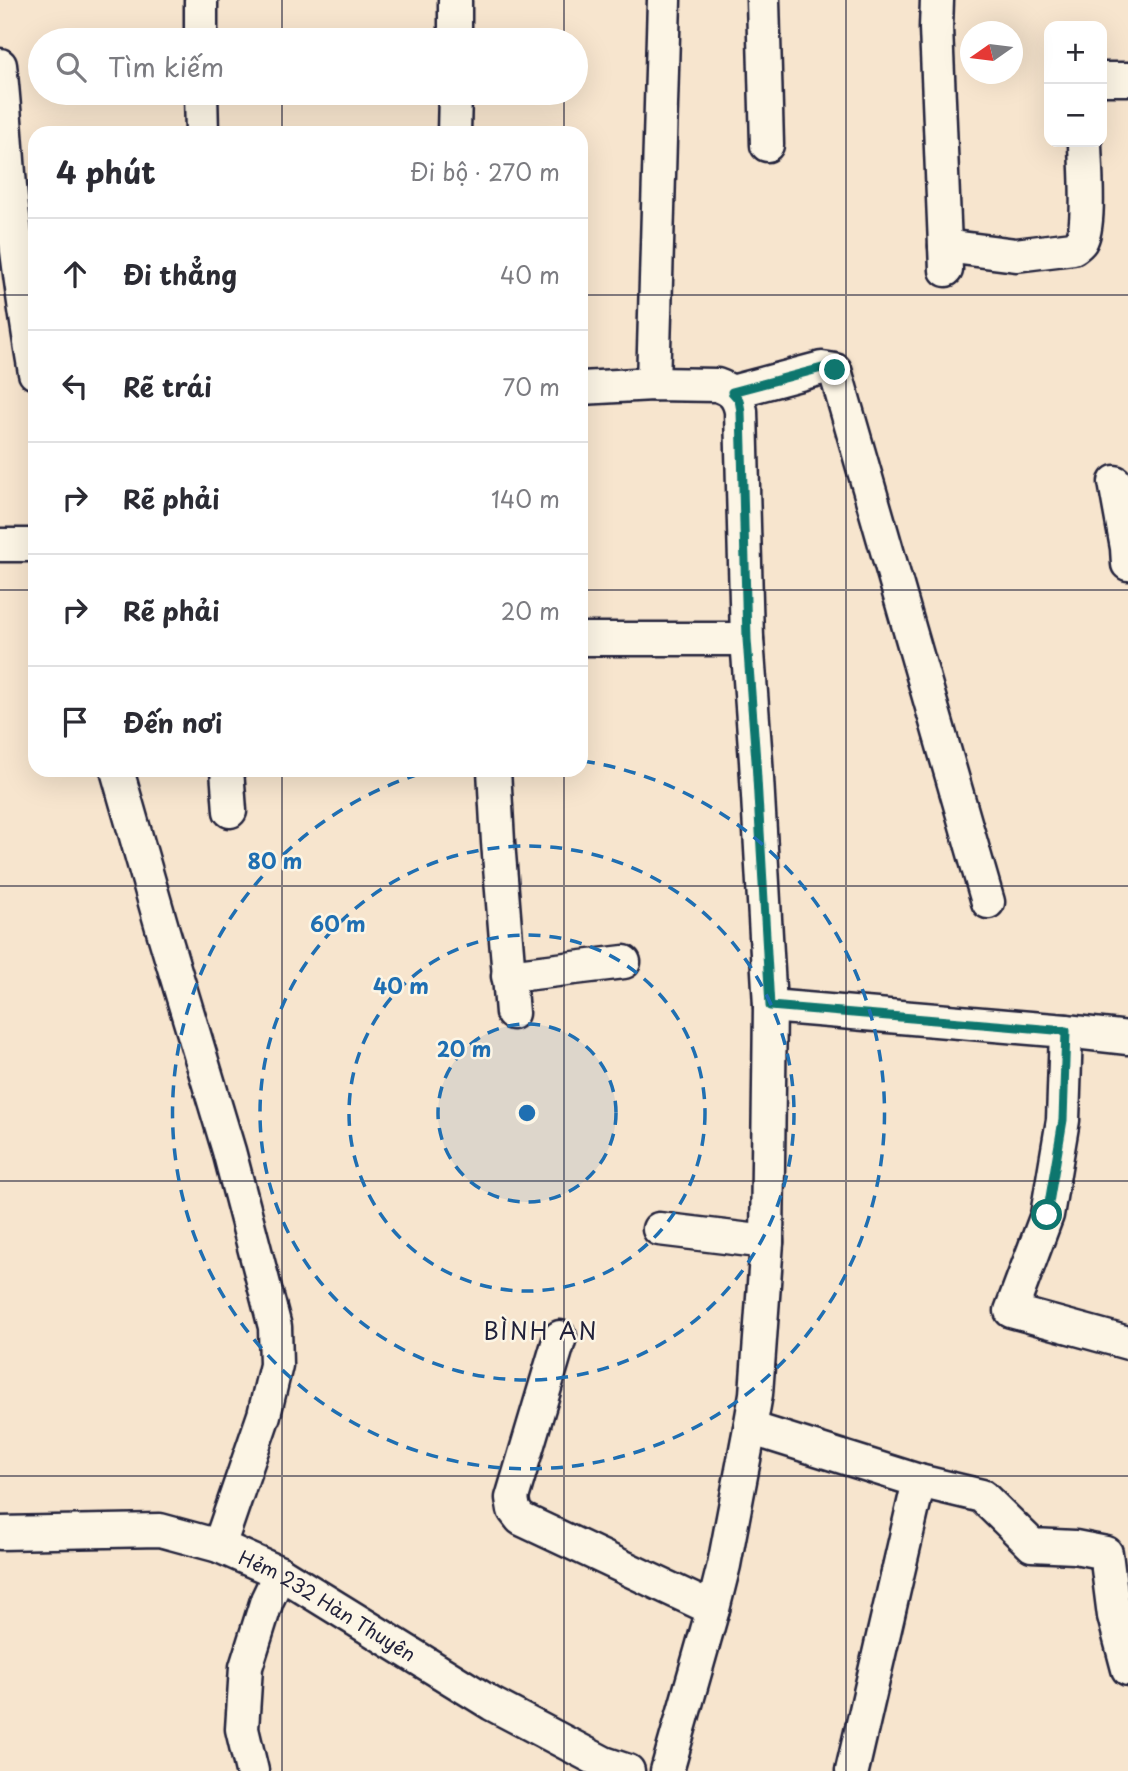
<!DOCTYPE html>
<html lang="vi">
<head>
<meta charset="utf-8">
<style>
	body { margin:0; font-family:"Playpen Sans",sans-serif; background:#f7f7f7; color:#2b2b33 }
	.controls { position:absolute; right:21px; top:21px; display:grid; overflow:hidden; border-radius:14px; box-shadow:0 7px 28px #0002 }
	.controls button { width:63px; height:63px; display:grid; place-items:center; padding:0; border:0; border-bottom:2px solid #e1e1e2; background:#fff; color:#2b2b33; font:35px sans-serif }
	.compass { position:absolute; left:960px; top:21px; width:63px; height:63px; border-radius:50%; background:#fff; box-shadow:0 7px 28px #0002; rotate:256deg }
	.stop { position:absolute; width:21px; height:21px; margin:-16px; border:5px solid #0f766e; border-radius:50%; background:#fff }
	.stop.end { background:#0f766e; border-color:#fff; box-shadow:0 2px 7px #0008 }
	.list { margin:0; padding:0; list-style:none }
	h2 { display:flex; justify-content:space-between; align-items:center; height:91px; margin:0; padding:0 28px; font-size:30px }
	h2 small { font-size:23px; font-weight:400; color:#7c7c81 }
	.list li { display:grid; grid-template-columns:46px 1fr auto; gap:21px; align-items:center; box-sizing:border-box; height:112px; padding:0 28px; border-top:2px solid #e1e1e2 }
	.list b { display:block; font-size:26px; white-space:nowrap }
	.list em { font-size:23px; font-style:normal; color:#7c7c81 }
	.icon { flex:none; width:38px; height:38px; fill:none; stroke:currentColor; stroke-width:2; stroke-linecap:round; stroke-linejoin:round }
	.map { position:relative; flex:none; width:1128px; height:1771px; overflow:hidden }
	.search { position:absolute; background:#fff; box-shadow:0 7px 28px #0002; left:28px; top:28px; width:560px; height:77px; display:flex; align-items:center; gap:18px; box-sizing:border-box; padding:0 24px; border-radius:38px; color:#7c7c81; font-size:26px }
	.panel { position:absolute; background:#fff; box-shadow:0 7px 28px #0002; left:28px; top:126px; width:560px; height:651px; border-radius:21px }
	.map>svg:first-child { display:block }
</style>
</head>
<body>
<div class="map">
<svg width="1128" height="1771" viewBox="0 0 1128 1771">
	<rect width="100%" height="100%" fill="#f7e5ce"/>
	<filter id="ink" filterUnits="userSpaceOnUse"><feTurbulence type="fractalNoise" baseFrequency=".0143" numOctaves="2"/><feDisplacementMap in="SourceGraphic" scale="14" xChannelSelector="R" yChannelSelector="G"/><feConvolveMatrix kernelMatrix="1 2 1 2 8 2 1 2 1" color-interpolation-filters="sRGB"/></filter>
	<g filter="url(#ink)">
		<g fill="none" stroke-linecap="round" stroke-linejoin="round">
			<!-- minor casing -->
			<g stroke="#22223b" stroke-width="37">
				<g id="minor">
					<path d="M763,0L767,145"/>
					<path d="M937,0L936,28L946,270"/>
					<path d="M201,40V0"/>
					<path d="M455,40V0"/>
					<path d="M0,65C5,109 7,153 11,198C17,257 25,314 35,373"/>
					<path d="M1102,79H1128"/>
					<path d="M201,93L202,133"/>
					<path d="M454,133L455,93"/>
					<path d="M945,246L1016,255L1073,248C1076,246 1079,244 1081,241C1091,225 1085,162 1085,142"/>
					<path d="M653,384L664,0"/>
					<path d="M581,388L653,384L717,385C732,390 738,396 741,411L747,639L756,761L770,1006L767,1242L756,1394L750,1428L724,1565L713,1609L667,1771"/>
					<path d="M732,392L822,368L835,370L988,902"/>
					<path d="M1115,482L1127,548L1128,564"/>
					<path d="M0,545H35"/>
					<path d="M581,639H747"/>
					<path d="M117,770L163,931L229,1151L275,1327L276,1365L264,1415L219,1546"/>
					<path d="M227,770L230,811"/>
					<path d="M494,770L498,842L512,1013"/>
					<path d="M508,976L624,962"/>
					<path d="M770,1006L1066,1031L1128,1038"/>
					<path d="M1066,1031L1063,1120L1047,1215L1011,1311L1128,1343"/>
					<path d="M659,1229L767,1242"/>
					<path d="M560,1337L512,1498L514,1510L521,1519L713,1609"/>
					<path d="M750,1428L919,1481L852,1771"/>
					<path d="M919,1481L982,1496L1032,1545L1075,1547L1106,1553L1114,1616L1128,1669"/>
					<path id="s1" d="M0,1533L160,1530L219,1546L280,1573L492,1704L604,1763L628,1771"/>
					<path d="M252,1771L242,1729L246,1667L267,1600L280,1573"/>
				</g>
			</g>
			<!-- minor -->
			<use href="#minor" stroke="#fcf5e5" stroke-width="32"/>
		</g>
	</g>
	<g fill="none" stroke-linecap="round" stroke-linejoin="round" filter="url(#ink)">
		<!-- route -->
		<path stroke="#0f766e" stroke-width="9" d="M835,370L822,368L732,392L739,400L741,411L747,639L756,761L770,1006L1066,1031L1063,1120L1047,1215"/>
	</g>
	<!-- grid -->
	<path fill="none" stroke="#22223b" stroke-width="2" stroke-opacity="0.55" d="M282,0V40M564,0V40M846,0V1771M282,93V133M564,93V133M0,295H35M581,295H1128M0,590H35M581,590H1128M282,770V1771M564,770V1771M0,886H1128M0,1181H1128M0,1476H1128"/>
	<!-- distance rings -->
	<circle cx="527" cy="1113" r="89" fill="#1f6fb2" fill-opacity=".12"/>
	<g fill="none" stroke="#1f6fb2" stroke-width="3.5" stroke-dasharray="12 9">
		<circle cx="527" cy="1113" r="89"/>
		<circle cx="527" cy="1113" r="178"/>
		<circle cx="527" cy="1113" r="267"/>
		<path d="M583 761A356 356 0 1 1 429 771"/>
	</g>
	<g text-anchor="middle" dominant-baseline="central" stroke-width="5" stroke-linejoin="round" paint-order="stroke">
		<!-- street labels -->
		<g font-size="19" fill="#22223b" stroke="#fcf5e5">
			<text stroke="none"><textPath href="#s1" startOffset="345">Hẻm 232 Hàn Thuyên</textPath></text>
		</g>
		<!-- quarter labels -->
		<g font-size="23" letter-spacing="2" fill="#22223b" stroke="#fcf5e5">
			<text x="541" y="1330">BÌNH AN</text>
		</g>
	</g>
	<circle cx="527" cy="1113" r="10" fill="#1f6fb2" stroke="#fcf5e5" stroke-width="3.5"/>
	<g font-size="21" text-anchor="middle" font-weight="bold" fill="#1f6fb2" stroke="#fcf5e5" stroke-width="5" stroke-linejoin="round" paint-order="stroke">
		<text x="275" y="869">80 m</text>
		<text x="338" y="932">60 m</text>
		<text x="401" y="994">40 m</text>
		<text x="464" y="1057">20 m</text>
	</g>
</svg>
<div class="controls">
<button>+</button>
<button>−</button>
</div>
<svg class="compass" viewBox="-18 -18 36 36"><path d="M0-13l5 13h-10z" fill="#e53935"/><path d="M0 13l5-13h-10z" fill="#7c7c81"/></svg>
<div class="stop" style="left:1047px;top:1215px"></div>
<div class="stop end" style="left:835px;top:370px"></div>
<div class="search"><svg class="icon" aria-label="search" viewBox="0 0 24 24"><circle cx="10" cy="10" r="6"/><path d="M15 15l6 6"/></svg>Tìm kiếm</div>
<section class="panel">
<h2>4 phút<small>Đi bộ · 270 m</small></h2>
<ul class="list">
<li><svg class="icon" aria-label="ahead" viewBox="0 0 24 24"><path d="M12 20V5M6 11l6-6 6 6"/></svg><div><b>Đi thẳng</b></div><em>40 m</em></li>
<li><svg class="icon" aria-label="left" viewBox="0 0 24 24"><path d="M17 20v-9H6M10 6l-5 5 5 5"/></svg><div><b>Rẽ trái</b></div><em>70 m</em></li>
<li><svg class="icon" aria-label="right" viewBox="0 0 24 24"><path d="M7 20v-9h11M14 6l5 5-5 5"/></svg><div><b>Rẽ phải</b></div><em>140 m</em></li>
<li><svg class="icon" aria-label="right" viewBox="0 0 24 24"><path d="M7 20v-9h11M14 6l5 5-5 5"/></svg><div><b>Rẽ phải</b></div><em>20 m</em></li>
<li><svg class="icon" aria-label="arrive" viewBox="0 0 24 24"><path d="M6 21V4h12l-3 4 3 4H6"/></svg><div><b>Đến nơi</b></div></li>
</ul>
</section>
</div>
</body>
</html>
